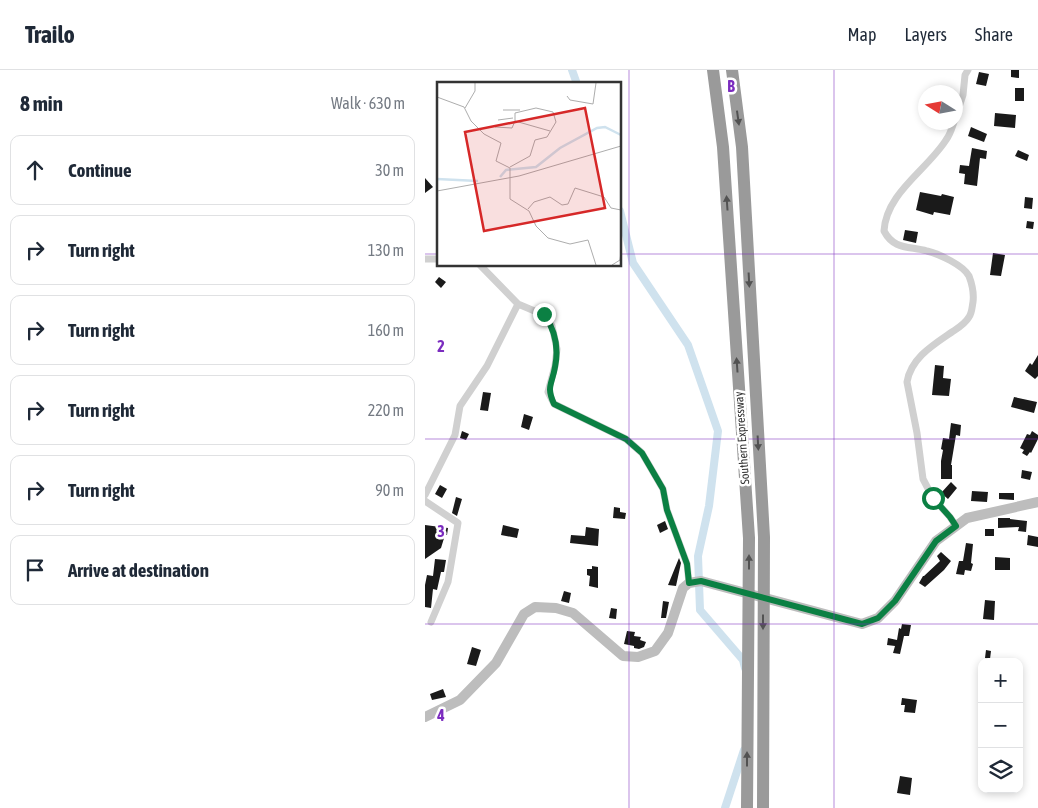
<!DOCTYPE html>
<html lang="en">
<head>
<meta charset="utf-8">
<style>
	body { margin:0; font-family:"Asap Condensed",sans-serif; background:#f2f2f3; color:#1f2937 }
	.controls { position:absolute; right:15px; bottom:15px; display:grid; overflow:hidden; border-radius:10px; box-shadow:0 2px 8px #0003 }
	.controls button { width:45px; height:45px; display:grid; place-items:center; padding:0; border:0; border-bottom:1px solid #e0e1e3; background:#fff; color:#1f2937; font:25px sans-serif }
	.compass { position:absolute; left:493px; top:15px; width:45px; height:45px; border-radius:50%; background:#fff; box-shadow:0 2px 8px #0003; rotate:281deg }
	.stop { position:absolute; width:15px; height:15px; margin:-11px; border:4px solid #0b8043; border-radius:50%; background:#fff }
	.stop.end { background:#0b8043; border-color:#fff; box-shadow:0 1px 5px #0008 }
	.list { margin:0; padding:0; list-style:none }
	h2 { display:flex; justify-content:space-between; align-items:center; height:65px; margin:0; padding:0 20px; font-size:21px }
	h2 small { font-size:16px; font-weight:400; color:#747a83 }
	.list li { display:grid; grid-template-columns:32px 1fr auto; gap:15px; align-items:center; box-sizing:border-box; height:70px; margin:0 10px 10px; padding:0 10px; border:1px solid #e0e1e3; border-radius:10px }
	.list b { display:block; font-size:19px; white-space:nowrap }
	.list em { font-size:16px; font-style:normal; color:#747a83 }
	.icon { flex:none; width:28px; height:28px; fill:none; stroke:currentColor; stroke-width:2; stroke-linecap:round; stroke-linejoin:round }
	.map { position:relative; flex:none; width:613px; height:738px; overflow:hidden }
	header { display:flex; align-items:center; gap:30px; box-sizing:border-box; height:70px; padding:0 25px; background:#fff; border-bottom:1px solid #e0e1e3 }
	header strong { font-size:24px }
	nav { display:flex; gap:28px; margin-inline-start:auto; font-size:18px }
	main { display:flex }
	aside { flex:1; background:#fff }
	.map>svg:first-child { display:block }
</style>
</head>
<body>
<header>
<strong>Trailo</strong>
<nav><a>Map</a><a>Layers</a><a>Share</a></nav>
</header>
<main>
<aside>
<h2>8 min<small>Walk · 630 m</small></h2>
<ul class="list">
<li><svg class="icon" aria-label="ahead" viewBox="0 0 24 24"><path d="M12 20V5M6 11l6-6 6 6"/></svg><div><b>Continue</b></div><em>30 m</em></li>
<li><svg class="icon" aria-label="right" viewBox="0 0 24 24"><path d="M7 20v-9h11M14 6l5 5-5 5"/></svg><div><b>Turn right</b></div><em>130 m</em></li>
<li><svg class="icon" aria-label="right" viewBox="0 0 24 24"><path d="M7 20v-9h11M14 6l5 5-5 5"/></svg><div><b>Turn right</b></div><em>160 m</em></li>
<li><svg class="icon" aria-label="right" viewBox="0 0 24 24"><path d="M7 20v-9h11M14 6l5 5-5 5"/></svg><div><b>Turn right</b></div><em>220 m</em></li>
<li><svg class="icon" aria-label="right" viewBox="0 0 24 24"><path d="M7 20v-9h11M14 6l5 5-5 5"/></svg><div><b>Turn right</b></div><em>90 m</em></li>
<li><svg class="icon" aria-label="arrive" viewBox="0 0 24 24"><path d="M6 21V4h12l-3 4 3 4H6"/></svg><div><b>Arrive at destination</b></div></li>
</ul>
</aside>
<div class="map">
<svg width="613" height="738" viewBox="0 0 613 738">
	<rect width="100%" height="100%" fill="#fff"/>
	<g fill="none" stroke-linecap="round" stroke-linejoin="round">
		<!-- canal -->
		<path stroke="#cfe2ee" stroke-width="8" d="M147,0L152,14
			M195,141L208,193L263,275L293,361L284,436L273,486L275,540L318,590L320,598
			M300,738L319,680"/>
	</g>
	<!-- building -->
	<path fill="#1a1a1a" d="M586,0H594V8L586,7Z
		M554,2L564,4L561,16L551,14Z
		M590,18H599V31H590Z
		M570,43L591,45L590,58L569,56Z
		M546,57L562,64L559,72L543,66Z
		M547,78L562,81L561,89L555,88L552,116L539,114L540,104L534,103L535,95L544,96Z
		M593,80L604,85L602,91L590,86Z
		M0,108L8,117L0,123Z
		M495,122L516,126L517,124L529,127L525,145L509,142L508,145L491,140Z
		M600,127L608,128L607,139L599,138Z
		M602,151L609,152L608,159L601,158Z
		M480,160L493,162L491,173L478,170Z
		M568,183L580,185L576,206L565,205Z
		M14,207L21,212L16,218L10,212Z
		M613,285V306L610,309L600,301L605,293L607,295Z
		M510,295L519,296L518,308L526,309L524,326L507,325Z
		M58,322L66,323L63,341L55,340Z
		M589,327L612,332L609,343L586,337Z
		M99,344L108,347L104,360L96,357Z
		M526,353L536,355L535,366L531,365L526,395H527V409H516V391L518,380L516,379L518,368L524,369Z
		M37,361L44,364L41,370L35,368Z
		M607,361L613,365V369L606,383L605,382L602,386L597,383L599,380L595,378L602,364L605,365Z
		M597,400L607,402L605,410L596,408Z
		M526,412L532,418L523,429L516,423Z
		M15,415L22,419L17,428L10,424Z
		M547,421L563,422L562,432L546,431Z
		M574,423H589V430L574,429Z
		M31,427L37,429L32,446L27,443Z
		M189,437L195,438V442L201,443L200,449L188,448Z
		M573,448H585V449L602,451L601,462L593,461L594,457L573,458Z
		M240,451L243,459L235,463L232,455Z
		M0,455L23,458L22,465H20L16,478L0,489Z
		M78,455L94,459L92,468L76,465Z
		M161,457L174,459L173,476L145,473L146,465L160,466Z
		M560,459H569V466H560Z
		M603,465L613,467V477L602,475Z
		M541,473L548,474L546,493L548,494L546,501L540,500L539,505L531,504L534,491H538Z
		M516,482L526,491L519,500L500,517L494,513L498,506H499L515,491L512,486Z
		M570,487L585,488V500H570Z
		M254,488L256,493L251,516L243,515Z
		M10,489L21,490L19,502H16L12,520L8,519L6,538L0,537V515L2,505L8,506Z
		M167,496L173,497V518L164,516L165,506L162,505V499H167Z
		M139,521L146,523L144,533L136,531Z
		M560,530L570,531L569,550L558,549Z
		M238,531L244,532L241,548H236Z
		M186,538L192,539L191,549L184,548Z
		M477,554L486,555L484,566H479L475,584L468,583L470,576L462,575L463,568L472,570L474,558L476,559Z
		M202,561L210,562L209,566L216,567L215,570L221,572L219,577L214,579L209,578V576L199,574Z
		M47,577L56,580L51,596L42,594Z
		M561,580L566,581L565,589L560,588Z
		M18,619L21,627L7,630L5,624Z
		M477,628L492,630L490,643L479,642L480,635H476Z
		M475,706L487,708L485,725L472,723Z"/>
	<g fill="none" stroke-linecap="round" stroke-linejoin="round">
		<!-- street -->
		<path stroke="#d0d0d0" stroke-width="7" d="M530,49L538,25L540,5L543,0
			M529,52C527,58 525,65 521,70C502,100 461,123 459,161C469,180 484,176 502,181C514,184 538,195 544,206C547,214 549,224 548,232C547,237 547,243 544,247C540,254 533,258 527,262C508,275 486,288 482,312L492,363L498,409L508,428L525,447L531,456
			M0,189H14
			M55,195L93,234L119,245L127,256L132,279L130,296L123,322L129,334L201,369L217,383L238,419L242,440L262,494L264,513
			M0,425L30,365L35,336L62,296L93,234
			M0,431L33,453L23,512L6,552"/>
		<!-- secondary -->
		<path stroke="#bdbdbd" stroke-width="10" d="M0,647L35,630L71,593L99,544L110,537L131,538L148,543L198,586L213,587L230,581L243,563L258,518L264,513L276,511L437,554L453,548L470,531L511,471L542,448L613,432"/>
		<!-- highway-bridge -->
		<path stroke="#9a9a9a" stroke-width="12" d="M288,0L298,77L324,468L322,738
			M307,0L317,77L339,467L338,738"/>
	</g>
	<!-- one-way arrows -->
	<defs><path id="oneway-solid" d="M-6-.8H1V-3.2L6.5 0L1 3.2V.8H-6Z" transform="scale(1.25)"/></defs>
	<g fill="#525252">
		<use href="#oneway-solid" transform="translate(313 48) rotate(82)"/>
		<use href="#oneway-solid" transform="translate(302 133) rotate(-94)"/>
		<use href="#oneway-solid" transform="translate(324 210) rotate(87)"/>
		<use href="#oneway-solid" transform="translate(312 295) rotate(-94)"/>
		<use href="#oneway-solid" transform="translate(333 373) rotate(87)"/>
		<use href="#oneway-solid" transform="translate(324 492) rotate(-90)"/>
		<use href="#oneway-solid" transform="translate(338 552) rotate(90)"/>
		<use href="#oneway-solid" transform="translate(322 689) rotate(-90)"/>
	</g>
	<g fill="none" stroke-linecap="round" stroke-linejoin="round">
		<!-- route -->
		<path stroke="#0b8043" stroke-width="6" d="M119,244C130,260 134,278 130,297C127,315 121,316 129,334L201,369L217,383L238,419L242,440L262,494L264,513L276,511L437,554L453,548L470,531L511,471L531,456L525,447L508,428"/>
	</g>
	<!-- grid -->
	<path fill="none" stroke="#7b2cbf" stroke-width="1" stroke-opacity="0.55" d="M204,0V738M409,0V738M0,184H14M195,184H613M0,369H613M0,554H613"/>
	<g text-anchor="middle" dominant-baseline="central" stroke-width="5" stroke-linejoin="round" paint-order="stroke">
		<!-- street labels -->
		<g font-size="12" fill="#333" stroke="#fff">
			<text transform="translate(317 368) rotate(-94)">Southern Expressway</text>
		</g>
	</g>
	<!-- overview -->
	<g transform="translate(12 12)">
		<rect width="184" height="184" fill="#fff"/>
		<path fill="none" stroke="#cfe2ee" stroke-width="2.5" d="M63,95L69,88L99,85L123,66L160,46L168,45L184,53M0,97L41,99"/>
		<path fill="none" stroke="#adadad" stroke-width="1" d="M130,14L133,18L156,22L159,1M0,15L27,25L34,39L47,52L64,61L59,79L73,86V117L92,129L99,144L111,156L133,162L151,158L159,183M28,26L38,9V1M66,28H83M61,38L76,36M58,45L75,46L78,39M73,85L93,74L98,58L110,55L119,40L116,30L99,26L78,31V39L113,49M0,109L82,94L184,64M91,127L97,120L113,115L125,123L131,122L138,106L167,115L174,126L184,128M175,183L183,178L184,170"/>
		<path fill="#d62828" fill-opacity="0.15" stroke="#d62828" stroke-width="2.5" d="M148,26L168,126L47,149L28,50Z"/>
		<rect width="184" height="184" fill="none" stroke="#333" stroke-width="2.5"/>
	</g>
	<g font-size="16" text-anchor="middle" font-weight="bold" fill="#7b2cbf" stroke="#fff" stroke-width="5" stroke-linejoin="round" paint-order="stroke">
		<text x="306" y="22">B</text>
		<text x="16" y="282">2</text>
		<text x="16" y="467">3</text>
		<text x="16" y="651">4</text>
	</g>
</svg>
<div class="controls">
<button>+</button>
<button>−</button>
<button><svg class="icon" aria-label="layers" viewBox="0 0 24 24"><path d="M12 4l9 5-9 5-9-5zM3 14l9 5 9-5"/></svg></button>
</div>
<svg class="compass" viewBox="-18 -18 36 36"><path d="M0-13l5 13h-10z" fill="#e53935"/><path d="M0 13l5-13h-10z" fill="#747a83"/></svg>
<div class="stop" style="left:508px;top:428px"></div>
<div class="stop end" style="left:119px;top:244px"></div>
</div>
</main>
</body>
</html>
